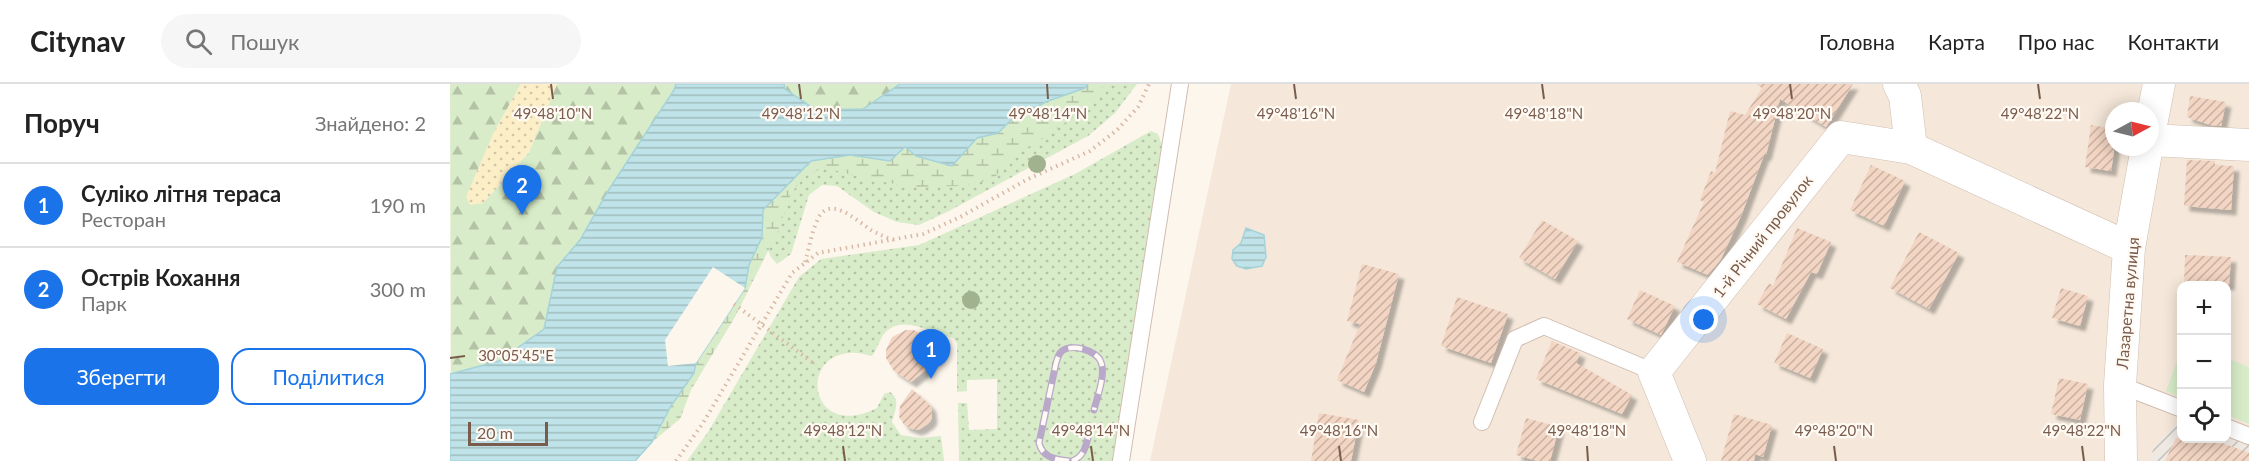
<!DOCTYPE html>
<html lang="uk">
<head>
<meta charset="utf-8">
<style>
	body { margin:0; font-family:Lato,sans-serif; background:#f6f6f6; color:#222 }
	.controls { position:absolute; right:18px; bottom:18px; display:grid; overflow:hidden; border-radius:12px; box-shadow:0 3px 15px #0003 }
	.controls button { width:54px; height:54px; display:grid; place-items:center; padding:0; border:0; border-bottom:2px solid #e0e0e0; background:#fff; color:#222; font:30px sans-serif }
	.compass { position:absolute; left:1655px; top:18px; width:54px; height:54px; border-radius:50%; background:#fff; box-shadow:0 3px 15px #0003; rotate:83deg }
	.scale { position:absolute; left:18px; bottom:15px; width:80px; box-sizing:border-box; padding-left:6px; border:3px solid #7a5c4d; border-top:0; font-size:16px; line-height:21px; white-space:nowrap; color:#7a5c4d; -webkit-text-stroke:4px #fffaf3; paint-order:stroke }
	.you { position:absolute; left:1254px; top:236px; width:21px; height:21px; margin:-15px; border:4px solid #fff; border-radius:50%; background:#1a73e8; box-shadow:0 0 0 9px #1a73e833 }
	.badge { display:grid; place-items:center; width:39px; height:39px; border-radius:50%; background:#1a73e8; color:#fff; font-size:20px; font-weight:700 }
	.pin { position:absolute; translate:-50% -50px; filter:drop-shadow(0 2px 3px #0008) }
	.pin::after { content:''; position:absolute; top:32px; width:21px; height:18px; background:inherit; clip-path:polygon(0 0,100% 0,50% 100%) }
	.list { margin:0; padding:0; list-style:none }
	h2 { display:flex; justify-content:space-between; align-items:center; height:78px; margin:0; padding:0 24px; font-size:26px }
	h2 small { font-size:20px; font-weight:400; color:#767676 }
	.list li { display:grid; grid-template-columns:39px 1fr auto; gap:18px; align-items:center; box-sizing:border-box; height:84px; padding:0 24px; border-top:2px solid #e0e0e0 }
	.list b { display:block; font-size:22px; white-space:nowrap }
	.list p { margin:0; font-size:20px; white-space:nowrap; color:#767676 }
	.list em { font-size:20px; font-style:normal; color:#767676 }
	.actions { display:flex; gap:12px; padding:18px 24px }
	.actions a { flex:1; padding:14px 0; border:2px solid #1a73e8; border-radius:18px; text-align:center; font-size:21px; color:#1a73e8 }
	.actions .main { background:#1a73e8; color:#fff }
	.icon { flex:none; width:33px; height:33px; fill:none; stroke:currentColor; stroke-width:2; stroke-linecap:round; stroke-linejoin:round }
	.map { position:relative; flex:none; width:1799px; height:377px; overflow:hidden }
	header { display:flex; align-items:center; gap:36px; box-sizing:border-box; height:84px; padding:0 30px; background:#fff; border-bottom:2px solid #e0e0e0 }
	header strong { font-size:28px }
	nav { display:flex; gap:33px; margin-inline-start:auto; font-size:21px }
	.search { width:420px; height:54px; background:#f6f6f6; display:flex; align-items:center; gap:15px; box-sizing:border-box; padding:0 21px; border-radius:33px; color:#767676; font-size:22px }
	main { display:flex }
	aside { flex:1; background:#fff }
	.map>svg:first-child { display:block }
</style>
</head>
<body>
<header>
<strong>Citynav</strong>
<div class="search"><svg class="icon" aria-label="search" viewBox="0 0 24 24"><circle cx="10" cy="10" r="6"/><path d="M15 15l6 6"/></svg>Пошук</div>
<nav><a>Головна</a><a>Карта</a><a>Про нас</a><a>Контакти</a></nav>
</header>
<main>
<aside>
<h2>Поруч<small>Знайдено: 2</small></h2>
<ul class="list">
<li><span class="badge">1</span><div><b>Суліко літня тераса</b><p>Ресторан</p></div><em>190 m</em></li>
<li><span class="badge">2</span><div><b>Острів Кохання</b><p>Парк</p></div><em>300 m</em></li>
</ul>
<div class="actions"><a class="main">Зберегти</a><a>Поділитися</a></div>
</aside>
<div class="map">
<svg width="1799" height="377" viewBox="0 0 1799 377">
	<defs>
		<pattern id="industrial-furrows" width="10" height="10" patternUnits="userSpaceOnUse" patternTransform="scale(1.5)"><rect width="10" height="10" fill="#efe9e4"/><path d="M-1 1l2-2M0 10L10 0M9 11l2-2" fill="none" stroke="#c7c0bb"/></pattern>
		<pattern id="grass-dots" width="8" height="8" patternUnits="userSpaceOnUse" patternTransform="scale(1.5)"><rect width="8" height="8" fill="#d8ecc9"/><path d="M2 2h.1M6 6h.1" fill="none" stroke="#b4c2a5" stroke-width="1.8" stroke-linecap="round"/></pattern>
		<pattern id="forest-firs" width="22" height="20" patternUnits="userSpaceOnUse" patternTransform="scale(1.5)"><rect width="22" height="20" fill="#d8ecc9"/><path d="M5 1l3.5 6h-7zM16 11l3.5 6h-7z" fill="#b4c2a5"/></pattern>
		<pattern id="wetland-marsh" width="20" height="14" patternUnits="userSpaceOnUse" patternTransform="scale(1.5)"><rect width="20" height="14" fill="#d8ecc9"/><path d="M1 5h8M5 5V1M11 12h8M15 12V8" fill="none" stroke="#b4c2a5"/></pattern>
		<pattern id="sand-dots" width="8" height="8" patternUnits="userSpaceOnUse" patternTransform="scale(1.5)"><rect width="8" height="8" fill="#fcefc7"/><path d="M2 2h.1M6 6h.1" fill="none" stroke="#d1c5a4" stroke-width="1.8" stroke-linecap="round"/></pattern>
		<pattern id="water-rules" width="6" height="5" patternUnits="userSpaceOnUse" patternTransform="scale(1.5)"><rect width="6" height="5" fill="#bfe3e8"/><path d="M0 2.5h6" fill="none" stroke="#a0bbbe"/></pattern>
		<pattern id="building-hatch" width="6" height="6" patternUnits="userSpaceOnUse" patternTransform="scale(1.5)"><rect width="6" height="6" fill="#f3d5c3"/><path d="M-1 1l2-2M0 6l6-6M5 7l2-2" fill="none" stroke="#cab0a1"/></pattern>
		<filter id="shadow"><feDropShadow dx="5.5" dy="5.5" stdDeviation="1.5" flood-color="#0004"/></filter>
	</defs>
	<rect width="100%" height="100%" fill="#fdf6ec"/>
	<!-- residential -->
	<path fill="#f5e8da" fill-rule="evenodd" d="M781,0H1799V377H700ZM1664,27H1700V63H1664ZM1732,201H1776V354H1732Z"/>
	<!-- industrial -->
	<path fill="url(#industrial-furrows)" d="M1731,334L1732,354H1776L1777,351L1799,361V370L1796,377H1699L1705,361Z"/>
	<!-- grass -->
	<path fill="url(#grass-dots)" d="M638,0H687L665,29L638,52L497,128L469,141L447,138L424,128L387,102L372,101L359,111L341,170L327,180L321,173L312,153L361,77L635,4Z
		M701,47L708,50L714,66L666,377H509L508,319H517L519,346L547,345V295L517,296V307L507,308V259L503,254C481,249 451,228 433,251C429,258 427,265 422,272C413,270 403,267 393,270C349,279 363,356 427,324L434,310L440,308C451,316 445,326 442,338L451,351L470,354L491,352L494,377H237L258,348L349,193L371,175L469,161L625,90Z"/>
	<!-- forest -->
	<path fill="url(#forest-firs)" d="M0,0H71L43,50L33,119L79,68L107,0H226L224,6L158,107L130,156L107,183L94,245L49,277L1,290Z
		M334,0H450L413,25L366,26L335,5Z"/>
	<!-- wetland -->
	<path fill="url(#wetland-marsh)" d="M638,0H654L642,19L594,54L566,70L542,96L507,102L465,103L421,96L376,84L357,90L341,109L328,147L285,233L241,306L230,335L202,358L221,322L244,289L246,279L295,204L299,181L312,153L313,126L361,77L400,71L440,77L454,63L502,82L527,54L548,49L563,34L598,17L635,4Z"/>
	<!-- sand -->
	<path fill="url(#sand-dots)" d="M71,0H107L79,68L33,119L20,121L16,113L43,50Z"/>
	<!-- pitch -->
	<path fill="#d8ecc9" d="M1731,266L1732,313H1731L1716,307Z
		M1777,274L1799,283V340L1777,331Z"/>
	<!-- water -->
	<path fill="url(#water-rules)" stroke="#a5d3da" stroke-width="1.5" d="M226,0H334L335,5L366,26L413,25L450,0H638L635,4L598,17L563,34L548,49L527,54L502,82L466,72L455,63L440,77L400,71L361,77L313,126L312,153L299,181L295,204L246,279L244,289L221,322L202,358L185,377H0V290L49,277L94,245L107,183L130,156L158,107L224,6Z
		M796,144L814,151L816,173L812,182L796,185L787,182L782,175L783,166L791,159Z"/>
	<!-- pier -->
	<path fill="#fdf6ec" d="M263,183L295,204L246,279L218,282L215,256Z"/>
	<!-- building -->
	<path fill="url(#building-hatch)" filter="url(#shadow)" d="M1306,0H1403L1376,43L1330,15L1316,71H1314L1291,132L1271,175L1258,191L1227,178L1254,118L1250,116L1261,87L1265,89L1280,27L1295,31L1312,4Z
		M1740,12L1776,18L1771,42L1760,41L1737,33Z
		M1641,41L1664,45V67L1661,87L1635,83Z
		M1737,76L1765,77V81L1784,82L1781,126L1734,122Z
		M1421,81L1455,97L1434,142L1400,126Z
		M1092,136L1128,157L1105,195L1069,174Z
		M1347,144L1381,158L1367,190L1361,188L1336,235L1307,220L1319,199L1323,202Z
		M1469,148L1509,169L1479,225L1440,204Z
		M1735,171L1781,173L1779,201H1734Z
		M912,180L949,190L926,279L914,308L887,296L910,240L897,237Z
		M1611,204L1638,212L1630,242L1602,234Z
		M1190,206L1225,222L1211,251L1177,235Z
		M1007,213L1058,230L1041,279L991,262Z
		M456,246H464L478,254L483,270L477,285L461,298L444,287L436,274V266L442,253Z
		M1337,249L1373,265L1360,294L1324,279Z
		M1102,257L1130,269L1126,279L1182,311L1172,330L1086,295Z
		M1609,294L1638,300L1630,336L1601,330Z
		M462,305L478,319L481,323L482,334L479,339L470,345L465,346L455,342L449,333L450,322Z
		M869,329L909,336L901,377H861Z
		M1284,330L1322,341L1313,373L1305,370L1304,377H1271Z
		M1076,334L1109,343L1100,377H1088L1066,371Z
		M1726,354H1759L1799,369V377H1715Z"/>
	<g fill="none" stroke-linecap="round" stroke-linejoin="round">
		<!-- lane casing -->
		<g stroke="#d1beb0" stroke-width="18">
			<path id="lane" d="M1670,301L1732,325
				M1032,338L1065,255L1094,242L1204,288
				M1776,343L1799,352
				M671,377L730,0"/>
		</g>
		<!-- street casing -->
		<g stroke="#d1beb0" stroke-width="33">
			<path id="street" d="M1449,0L1455,12L1461,64
				M1700,46L1709,0
				M1700,56L1799,61
				M1240,377L1204,288L1391,53L1461,64L1679,164
				M1671,377L1670,301L1679,164L1697,63"/>
		</g>
		<!-- path -->
		<path stroke="#d9b8a5" stroke-width="4" stroke-dasharray="1.5 4.5" stroke-linecap="butt" d="M355,178C359,165 361,150 367,137C378,109 406,136 421,146C428,150 435,153 443,156
			M284,220L366,281
			M226,377L253,339L342,189L368,169L473,150L510,133L578,95L640,67L667,46L688,23L699,0"/>
		<!-- lane -->
		<use href="#lane" stroke="#fff" stroke-width="16"/>
		<!-- street -->
		<use href="#street" stroke="#fff" stroke-width="32"/>
		<!-- rail casing -->
		<g stroke="#b9a8c9" stroke-width="7">
			<path id="rail" d="M619,377C605,375 593,374 589,359L606,279C607,276 608,272 610,269C619,258 647,266 651,278C656,291 647,313 644,326
				M622,377C633,373 635,365 638,354"/>
		</g>
		<!-- rail -->
		<use href="#rail" stroke="#fffaf3" stroke-width="4.5" stroke-dasharray="14" stroke-linecap="butt"/>
	</g>
	<!-- trees -->
	<g fill="#a0b28e">
		<circle cx="587" cy="80" r="9"/>
		<circle cx="521" cy="216" r="9"/>
	</g>
	<!-- ticks -->
	<path fill="none" stroke="#7a5c4d" stroke-width="2" d="M101,0L103,15M349,0L351,15M597,0L598,15M844,0L846,15M1092,0L1094,15M1340,0L1342,15M1588,0L1590,15M0,274L15,272M393,362L395,377M641,362L643,377M889,362L891,377M1137,362L1138,377M1384,362L1386,377M1632,362L1634,377"/>
	<g text-anchor="middle" dominant-baseline="central" stroke-width="4.5" stroke-linejoin="round" paint-order="stroke">
		<!-- street labels -->
		<g font-size="16" fill="#7a5c4d" stroke="#fffaf3">
			<text transform="translate(1312 152) rotate(-52)">1-й Річний провулок</text>
			<text transform="translate(1677 219) rotate(-85)">Лазаретна вулиця</text>
		</g>
	</g>
	<g font-size="15" text-anchor="middle" fill="#7a5c4d" stroke="#fffaf3" stroke-width="4.5" stroke-linejoin="round" paint-order="stroke">
		<text x="1590" y="35">49°48'22"N</text>
		<text x="103" y="35">49°48'10"N</text>
		<text x="351" y="35">49°48'12"N</text>
		<text x="598" y="35">49°48'14"N</text>
		<text x="846" y="35">49°48'16"N</text>
		<text x="1094" y="35">49°48'18"N</text>
		<text x="1342" y="35">49°48'20"N</text>
		<text x="66" y="277">30°05'45"E</text>
		<text x="393" y="352">49°48'12"N</text>
		<text x="641" y="352">49°48'14"N</text>
		<text x="889" y="352">49°48'16"N</text>
		<text x="1137" y="352">49°48'18"N</text>
		<text x="1384" y="352">49°48'20"N</text>
		<text x="1632" y="352">49°48'22"N</text>
	</g>
</svg>
<div class="controls">
<button>+</button>
<button>−</button>
<button><svg class="icon" aria-label="locate" viewBox="0 0 24 24"><circle cx="12" cy="12" r="6"/><path d="M12 2v4M12 18v4M2 12h4M18 12h4"/></svg></button>
</div>
<svg class="compass" viewBox="-18 -18 36 36"><path d="M0-13l5 13h-10z" fill="#e53935"/><path d="M0 13l5-13h-10z" fill="#767676"/></svg>
<div class="scale">20 m</div>
<div class="you"></div>
<div class="pin badge" style="left:481px;top:295px">1</div>
<div class="pin badge" style="left:72px;top:131px">2</div>
</div>
</main>
</body>
</html>
